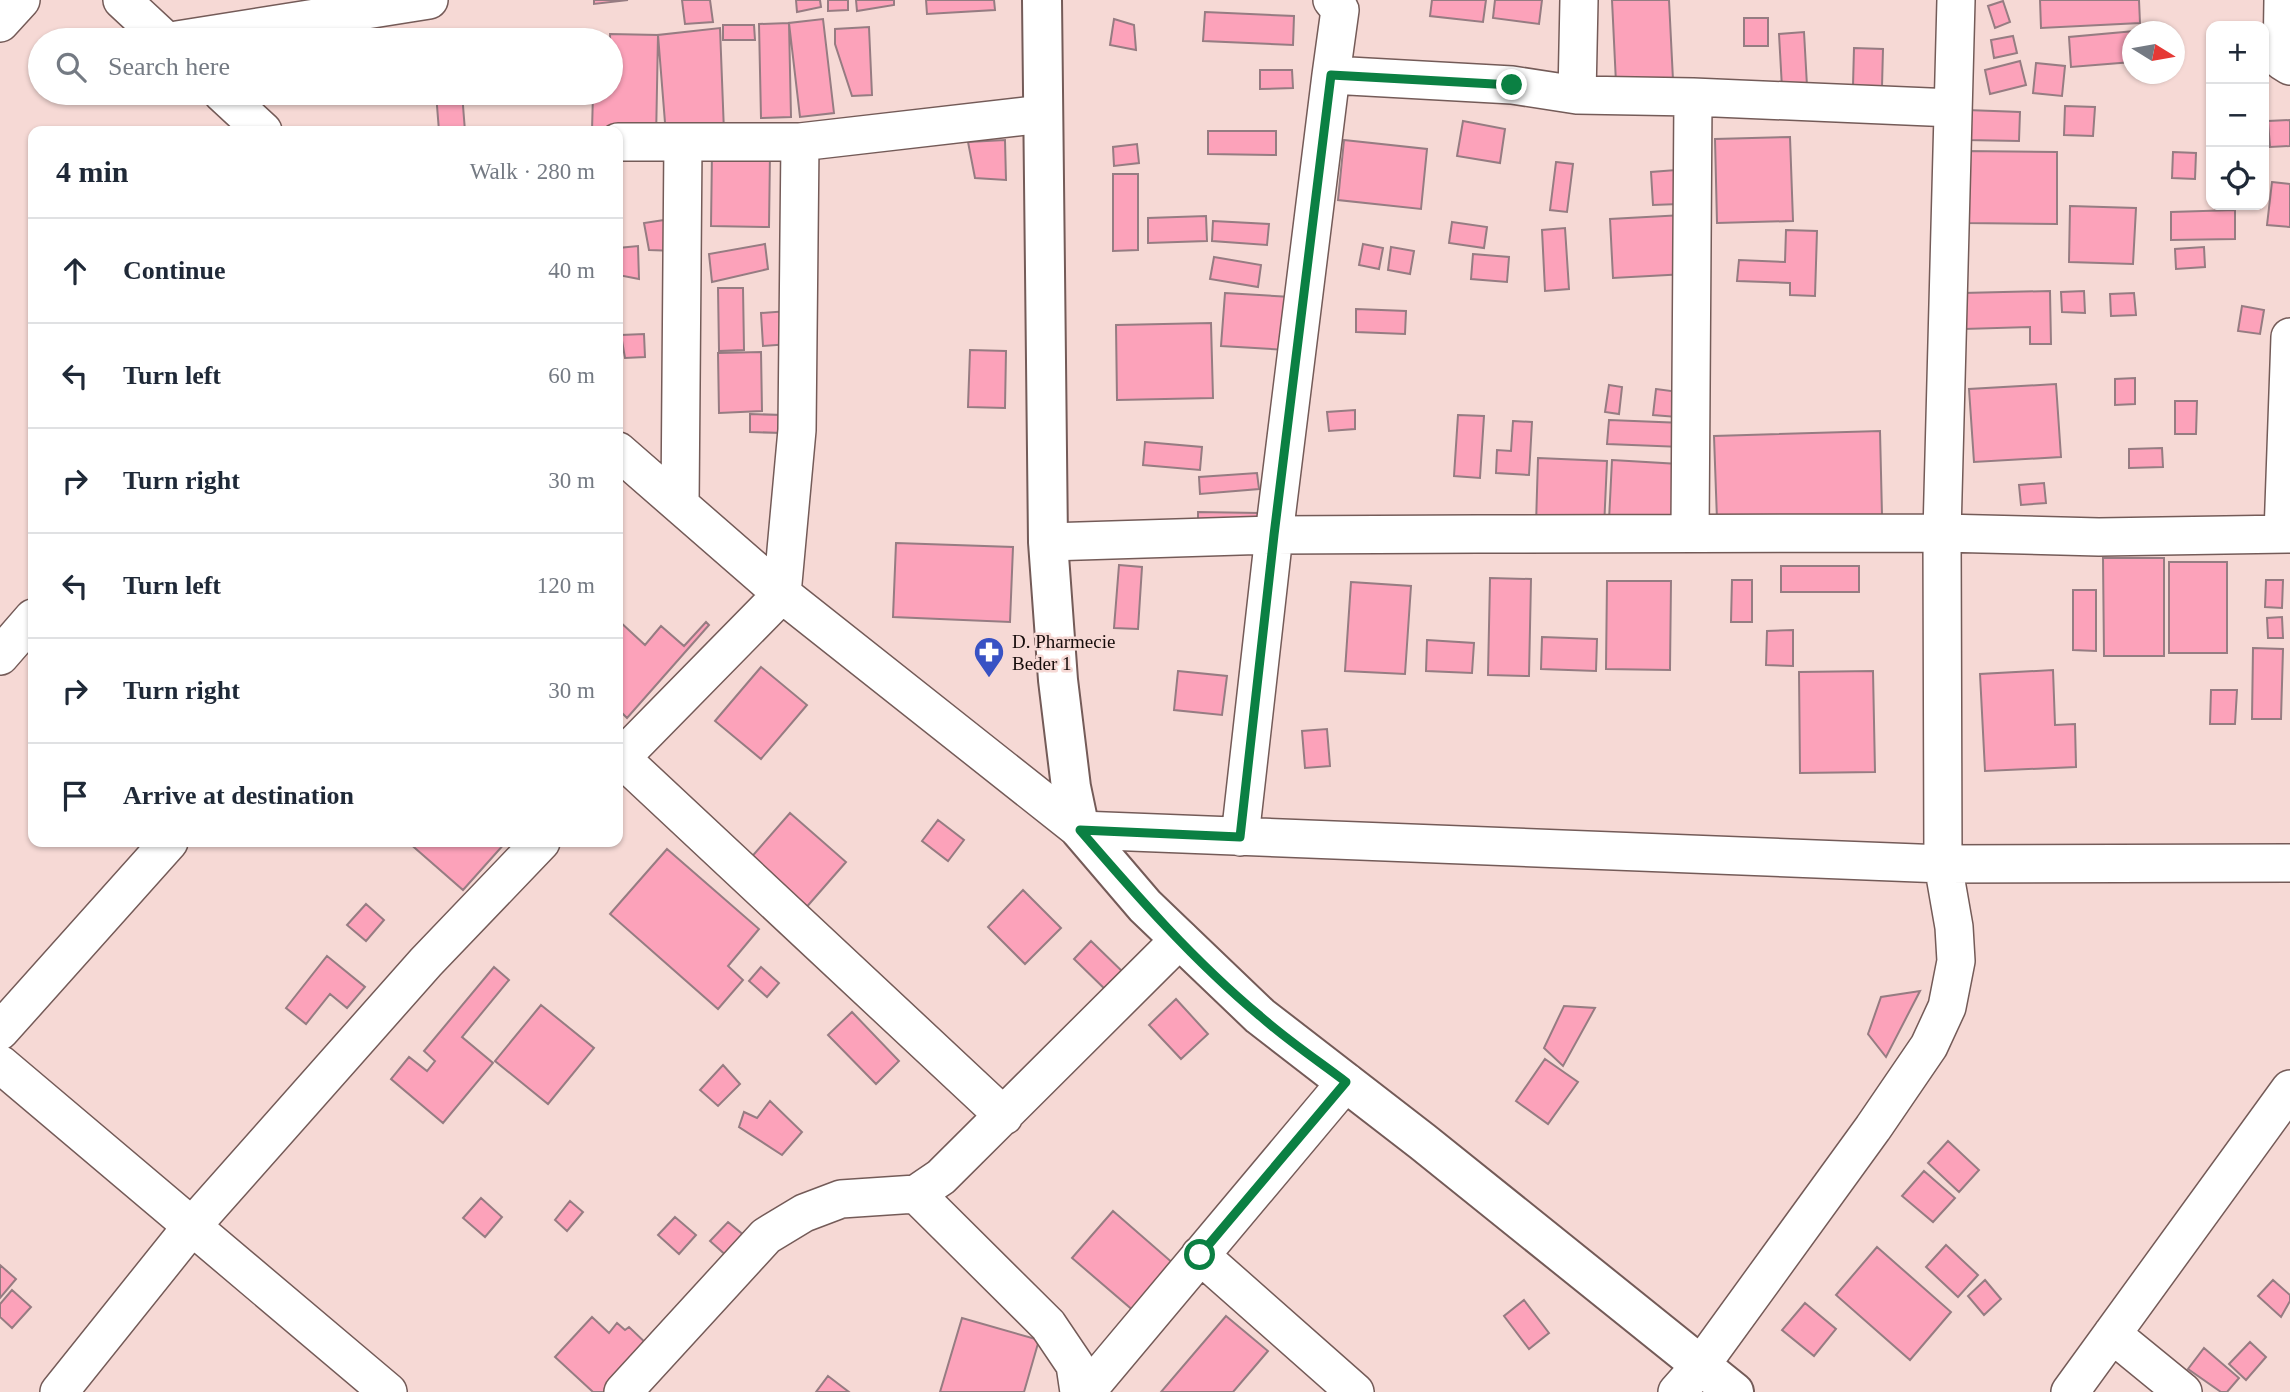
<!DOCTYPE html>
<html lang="en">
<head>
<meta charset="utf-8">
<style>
	body { margin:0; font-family:"Times New Roman",serif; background:#f2f2f3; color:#1f2937 }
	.controls { position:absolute; right:21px; top:21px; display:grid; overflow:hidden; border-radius:14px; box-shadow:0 2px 5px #0004 }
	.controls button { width:63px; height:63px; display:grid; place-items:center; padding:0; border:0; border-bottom:2px solid #e0e1e3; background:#fff; color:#1f2937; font:35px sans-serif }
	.compass { position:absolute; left:2122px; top:21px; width:63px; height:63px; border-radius:50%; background:#fff; box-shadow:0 2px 5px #0004; rotate:101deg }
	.stop { position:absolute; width:21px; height:21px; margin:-16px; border:5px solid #0b8043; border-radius:50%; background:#fff }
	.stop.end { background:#0b8043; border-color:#fff; box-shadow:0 2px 7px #0008 }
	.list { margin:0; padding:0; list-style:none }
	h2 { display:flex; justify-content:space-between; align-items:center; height:91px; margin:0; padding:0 28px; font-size:30px }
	h2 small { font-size:23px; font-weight:400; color:#747a83 }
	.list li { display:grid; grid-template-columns:46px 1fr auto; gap:21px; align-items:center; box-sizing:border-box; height:105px; padding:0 28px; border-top:2px solid #e0e1e3 }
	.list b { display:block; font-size:26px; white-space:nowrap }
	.list em { font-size:23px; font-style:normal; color:#747a83 }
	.icon { flex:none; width:38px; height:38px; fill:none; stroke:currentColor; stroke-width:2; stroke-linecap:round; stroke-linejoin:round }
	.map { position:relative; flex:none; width:2290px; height:1392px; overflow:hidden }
	.search { position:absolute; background:#fff; box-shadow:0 2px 5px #0004; left:28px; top:28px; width:595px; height:77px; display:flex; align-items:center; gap:18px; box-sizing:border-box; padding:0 24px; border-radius:38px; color:#747a83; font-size:26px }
	.panel { position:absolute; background:#fff; box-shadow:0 2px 5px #0004; left:28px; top:126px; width:595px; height:721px; border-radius:14px }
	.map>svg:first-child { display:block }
</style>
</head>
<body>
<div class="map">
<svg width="2290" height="1392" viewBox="0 0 2290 1392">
	<rect width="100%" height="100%" fill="#f6d9d5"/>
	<!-- building -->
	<path fill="#fca2ba" stroke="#967c82" stroke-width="2" d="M594,0H628L594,4Z
		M682,0H710L713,22L685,24Z
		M796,0H820L821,7L797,12Z
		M828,0H848V10L828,11Z
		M856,0H894V5L857,11Z
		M926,0H994L995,10L927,14Z
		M1432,0H1486L1483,22L1430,16Z
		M1495,0H1542L1539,24L1493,18Z
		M1612,0H1669L1673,80L1616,83Z
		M2040,0H2139L2140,23L2041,28Z
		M2003,1L2010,22L1995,28L1988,6Z
		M1205,12L1294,16L1293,45L1203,41Z
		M1744,18H1768V46H1744Z
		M823,19L834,113L800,117L789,23Z
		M1114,19L1134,25L1136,50L1110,45Z
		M789,23L791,117L761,118L759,24Z
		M723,25H754L755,40H723Z
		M869,27L872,95L852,96L835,44V29Z
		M720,28L724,132L666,135L658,35Z
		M2135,31L2132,32V62L2071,67L2069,37Z
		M1804,32L1807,86L1782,88L1779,34Z
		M554,34V40H530V36Z
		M610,34L658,35L656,140L618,131H592L593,93H611Z
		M2013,36L2017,53L1994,58L1991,40Z
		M1854,48L1883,49L1882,87L1853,86Z
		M2020,61L2026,85L1990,94L1985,70Z
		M2036,63L2065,66L2062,96L2033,93Z
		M1260,70H1292L1293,88L1260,89Z
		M436,93H462L465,131H439Z
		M2065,106L2095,107L2093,136L2064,135Z
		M1967,110L2020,112L2019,141L1966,140Z
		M2290,120V146L2270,147L2268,121Z
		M1463,121L1505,129L1500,163L1457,156Z
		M1208,131H1276V155L1208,154Z
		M1790,137L1793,221L1717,223L1715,139Z
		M1005,140L1006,180L975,178L968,142Z
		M1344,140L1427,149L1421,209L1338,200Z
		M1137,144L1139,163L1114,166L1113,147Z
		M1964,151L2057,152V224L1964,223Z
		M2173,152L2196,153L2195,179L2172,178Z
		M712,153L770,154L769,227L711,226Z
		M1556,162L1573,164L1567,212L1550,210Z
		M1676,170L1679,204L1653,205L1651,172Z
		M1113,174H1138V250L1113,251Z
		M2272,182L2290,184V227L2267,225Z
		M2070,206L2136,208L2133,264L2069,262Z
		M2235,210V239L2171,240V212Z
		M1683,215L1686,274L1613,278L1610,219Z
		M1206,216L1207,241L1148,243V218Z
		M671,219L676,251L649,250L644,223Z
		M1213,221L1269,224L1267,245L1212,241Z
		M1452,222L1487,227L1484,248L1449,243Z
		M1565,228L1569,289L1545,291L1542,230Z
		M1786,230L1817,231L1815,296L1790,295V283L1737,281L1739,260L1785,262Z
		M765,244L768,269L712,282L709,254Z
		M1363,244L1383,248L1379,269L1359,265Z
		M638,246L639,279L618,275V248Z
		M1391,247L1414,251L1410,274L1388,270Z
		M2204,247L2205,267L2176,269L2175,249Z
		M1473,254L1509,257L1507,282L1471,279Z
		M1214,257L1261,265L1258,287L1210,279Z
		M718,288H743L744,350L719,351Z
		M2050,291L2051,344H2030V327L1964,329L1963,293Z
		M2084,291L2085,313L2062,312L2061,292Z
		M1225,293L1291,297L1287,350L1221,346Z
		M2134,293L2136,315L2111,316L2110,294Z
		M2242,306L2264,310L2260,334L2238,331Z
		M1356,309L1406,311L1405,334L1356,332Z
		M788,311L790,344L763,346L761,313Z
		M1211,323L1213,398L1117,400L1116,325Z
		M644,334L645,357L625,358L621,335Z
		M970,350L1006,351L1005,408L968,407Z
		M761,352L762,411L719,413L718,353Z
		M2135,378V404L2115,405V379Z
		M2056,384L2061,457L1974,462L1969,389Z
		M1609,385L1622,387L1619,414L1605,412Z
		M1656,389L1679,392L1677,417L1653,415Z
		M2175,401H2197L2196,434H2175Z
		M1355,410V429L1329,431L1327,412Z
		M750,414L782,415V433L750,432Z
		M1458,415L1484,416L1480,478L1454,476Z
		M1609,420L1683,423L1682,447L1607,444Z
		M1513,421L1532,422L1529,475L1496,473L1497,450L1511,451Z
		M1880,431L1882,515L1717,520L1714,436Z
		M1145,442L1202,447L1200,470L1143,465Z
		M2162,448L2163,467L2129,468V449Z
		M1538,458L1607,461L1604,528L1536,525Z
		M1612,460L1679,464L1676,524L1609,520Z
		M1257,473L1259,489L1200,494L1199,477Z
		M2044,483L2046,503L2021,505L2019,485Z
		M1198,512L1259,513L1258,531L1198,530Z
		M896,543L1013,547L1010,622L893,617Z
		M2103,558H2164V656H2104Z
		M2169,562H2227V653H2169Z
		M1119,565L1142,567L1138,629L1114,628Z
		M1781,566H1859V592H1781Z
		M1490,578L1531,579L1529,676L1488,675Z
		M1732,580H1752V622H1731Z
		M2266,580H2283L2282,608L2265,607Z
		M1607,581H1671L1670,670L1606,669Z
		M1351,582L1411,586L1405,674L1345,671Z
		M2073,590H2096V651L2073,650Z
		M2282,617L2283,638H2268L2267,618Z
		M618,620L645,645L661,626L684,646L706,622L709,625L627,718L618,709Z
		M1793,630V666L1766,665L1767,631Z
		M1542,637L1597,639L1596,671L1541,669Z
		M1427,640L1474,643L1472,673L1426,671Z
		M2253,648L2283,649L2281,719H2252Z
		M761,667L807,705L761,759L715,721Z
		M2053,670L2055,725L2075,724L2076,767L1985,771L1980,674Z
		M1178,671L1227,676L1222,715L1174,710Z
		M1873,671L1875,772L1800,773L1799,672Z
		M2211,690H2237L2235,724H2210Z
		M1327,729L1330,766L1305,768L1302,731Z
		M790,813L846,862L797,918L741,869Z
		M938,820L964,840L948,861L922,841Z
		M408,842H506L463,890Z
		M667,849L759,929L728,966L743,980L718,1009L610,914Z
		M1023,890L1061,928L1025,964L988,927Z
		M366,904L384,920L366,941L347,925Z
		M1091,941L1127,976L1110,994L1074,959Z
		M327,956L365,987L347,1008L330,994L306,1024L286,1008Z
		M494,967L509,980L462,1037L493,1063L443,1123L391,1079L409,1057L427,1071L435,1061L424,1051Z
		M761,967L779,983L767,997L749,981Z
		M1920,991L1886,1057L1868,1034L1881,997Z
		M1176,999L1208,1034L1181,1059L1149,1025Z
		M541,1005L594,1048L548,1104L495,1061Z
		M1564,1006L1595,1008L1563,1066L1544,1048Z
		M852,1012L899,1061L876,1084L828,1035Z
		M1545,1059L1578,1082L1548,1124L1516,1101Z
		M723,1065L740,1084L718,1106L700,1090Z
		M770,1101L802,1132L782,1155L739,1127L744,1112L757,1118Z
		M1948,1141L1979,1170L1959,1192L1928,1163Z
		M1924,1171L1955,1198L1933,1222L1902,1196Z
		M481,1198L502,1217L485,1237L463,1218Z
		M570,1201L583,1212L567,1231L555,1220Z
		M1113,1211L1182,1271L1142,1318L1072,1258Z
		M675,1217L696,1235L679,1254L658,1235Z
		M728,1222L746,1237L729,1258L710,1241Z
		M1946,1245L1978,1275L1958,1297L1926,1267Z
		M1877,1247L1951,1312L1910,1360L1836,1295Z
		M0,1265L16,1279L0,1298Z
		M1985,1280L2001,1299L1984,1315L1968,1296Z
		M2273,1280L2290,1295V1301L2281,1317L2258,1296Z
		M12,1290L31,1307L12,1328L0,1317V1304Z
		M1524,1300L1549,1333L1529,1349L1504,1316Z
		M1805,1303L1836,1329L1814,1356L1782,1330Z
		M1226,1316L1268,1351L1233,1392H1161Z
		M592,1317L609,1333L617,1323L625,1330L629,1327L649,1346L607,1392H593L555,1357Z
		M962,1318L1039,1340L1024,1392H940Z
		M2250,1342L2266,1357L2246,1380L2229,1364Z
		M2204,1348L2239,1378L2227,1392H2221L2188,1369Z
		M828,1376L849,1392H816Z"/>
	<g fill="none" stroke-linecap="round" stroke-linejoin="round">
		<!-- minor casing -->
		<g stroke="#745b58" stroke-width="40">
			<path id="minor" d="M122,0L165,40
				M1332,0L1340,10L1331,75L1512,85L1577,95L1579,0
				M2283,0L2282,61L2290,66
				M0,23L21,0
				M177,40L429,0
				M222,93L263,131
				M1577,95L1693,97L1953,108
				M618,142H800L1043,114
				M618,451L782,594L1080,830L1943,864L2290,863
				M680,505L683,142
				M1690,533L1693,97
				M2283,534L2290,337
				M1048,542L1274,535L1478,534L1942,533L2099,537L2290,534
				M0,656L33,618
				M621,758L1004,1116
				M618,761L782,594L797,430L800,142
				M1240,837L1274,535L1331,75
				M0,1031L169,842
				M0,1064L388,1392
				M916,1194L1048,1325L1075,1365L1079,1392
				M1200,1255L1355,1392
				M2112,1334L2183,1392
				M59,1392L192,1226L426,962L541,842
				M623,1392L766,1236L804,1213L841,1199L916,1194L941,1177L1180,939
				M1086,1392L1346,1082
				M1677,1392L1701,1365L1873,1128L1929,1046L1947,1007L1956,961L1954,927L1943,864L1942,533L1956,0
				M2070,1392L2290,1089"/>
		</g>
		<!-- tertiary casing -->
		<g stroke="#745b58" stroke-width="42">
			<path id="tertiary" d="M1042,0L1048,542L1058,680L1071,787L1080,830L1145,906L1260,1016L1423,1142L1734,1392"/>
		</g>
		<!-- minor -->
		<use href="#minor" stroke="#fff" stroke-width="37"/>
		<!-- tertiary -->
		<use href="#tertiary" stroke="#fff" stroke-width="38"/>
	</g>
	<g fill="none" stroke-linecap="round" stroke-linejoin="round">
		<!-- route -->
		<path stroke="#0b8043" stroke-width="9" d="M1200,1255L1346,1082C1317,1060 1287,1040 1260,1016C1194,961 1136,895 1080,830L1240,837L1274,535L1331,75L1512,85"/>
	</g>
	<!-- icons -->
	<defs>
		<g id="pharmacy-pin" transform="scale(1.575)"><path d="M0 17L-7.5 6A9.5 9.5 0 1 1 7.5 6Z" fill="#3852c4" stroke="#f6d9d5"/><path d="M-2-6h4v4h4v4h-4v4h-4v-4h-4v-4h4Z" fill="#fff"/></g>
	</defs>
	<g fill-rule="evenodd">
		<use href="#pharmacy-pin" x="989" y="652"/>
	</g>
	<g text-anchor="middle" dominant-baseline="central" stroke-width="5" stroke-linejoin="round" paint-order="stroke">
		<!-- poi labels -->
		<g font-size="19" fill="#160c0b" stroke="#f6d9d5" text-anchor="start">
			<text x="1012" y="641">D. Pharmecie<tspan x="1012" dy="22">Beder 1</tspan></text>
		</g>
	</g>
</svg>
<div class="controls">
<button>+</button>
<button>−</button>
<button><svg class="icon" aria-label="locate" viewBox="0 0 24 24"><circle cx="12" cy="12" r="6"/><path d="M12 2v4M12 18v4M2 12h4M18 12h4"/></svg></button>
</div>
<svg class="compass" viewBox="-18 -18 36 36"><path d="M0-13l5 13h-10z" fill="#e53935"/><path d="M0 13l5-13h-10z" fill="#747a83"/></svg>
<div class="stop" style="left:1200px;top:1255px"></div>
<div class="stop end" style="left:1512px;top:85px"></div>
<div class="search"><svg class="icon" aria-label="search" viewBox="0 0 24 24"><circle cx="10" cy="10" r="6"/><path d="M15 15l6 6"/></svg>Search here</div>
<section class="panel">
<h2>4 min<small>Walk · 280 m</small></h2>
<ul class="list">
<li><svg class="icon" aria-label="ahead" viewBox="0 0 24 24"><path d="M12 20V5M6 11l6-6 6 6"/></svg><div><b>Continue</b></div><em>40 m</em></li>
<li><svg class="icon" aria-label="left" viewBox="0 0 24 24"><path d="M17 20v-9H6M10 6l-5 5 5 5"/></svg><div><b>Turn left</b></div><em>60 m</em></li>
<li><svg class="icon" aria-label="right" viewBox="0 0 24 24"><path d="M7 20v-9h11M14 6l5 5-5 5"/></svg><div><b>Turn right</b></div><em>30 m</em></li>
<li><svg class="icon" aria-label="left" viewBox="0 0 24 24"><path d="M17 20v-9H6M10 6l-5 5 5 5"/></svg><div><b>Turn left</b></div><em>120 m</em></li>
<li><svg class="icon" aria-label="right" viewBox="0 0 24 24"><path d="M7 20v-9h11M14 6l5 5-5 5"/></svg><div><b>Turn right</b></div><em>30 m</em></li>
<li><svg class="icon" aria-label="arrive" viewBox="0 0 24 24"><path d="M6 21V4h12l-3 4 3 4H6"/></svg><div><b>Arrive at destination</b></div></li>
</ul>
</section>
</div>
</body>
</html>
